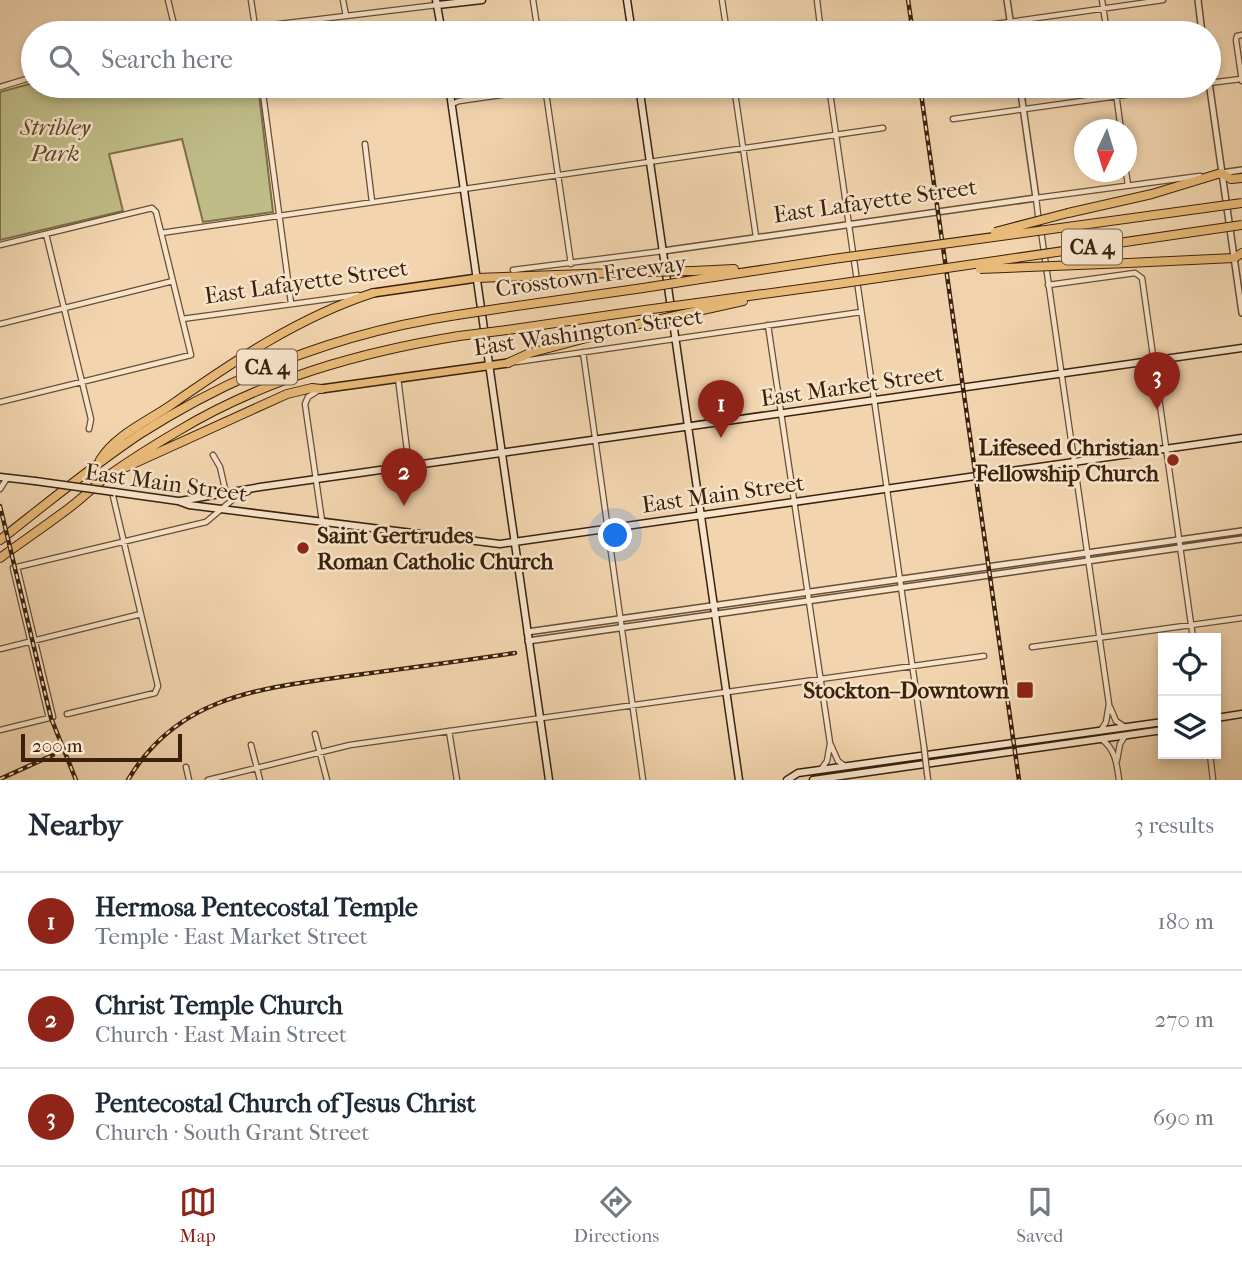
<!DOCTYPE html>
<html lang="en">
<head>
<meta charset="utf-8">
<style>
	body { margin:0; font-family:"IM FELL French Canon",serif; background:#f2f2f3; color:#1f2937 }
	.controls { position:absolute; right:21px; bottom:21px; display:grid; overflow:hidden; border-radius:0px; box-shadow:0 4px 10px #0003 }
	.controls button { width:63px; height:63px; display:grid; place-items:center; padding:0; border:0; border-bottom:2px solid #e0e1e3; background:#fff; color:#1f2937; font:35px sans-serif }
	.compass { position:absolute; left:1074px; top:119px; width:63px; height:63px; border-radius:50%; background:#fff; box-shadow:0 4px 10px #0003; rotate:184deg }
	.scale { position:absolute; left:21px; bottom:18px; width:161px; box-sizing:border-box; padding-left:7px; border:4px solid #3b210c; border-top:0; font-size:19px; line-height:24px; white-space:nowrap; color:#3b210c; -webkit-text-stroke:5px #f7e4cb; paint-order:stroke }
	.you { position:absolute; left:616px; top:536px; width:24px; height:24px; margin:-18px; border:5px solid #fff; border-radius:50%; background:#1a73e8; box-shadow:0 0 0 10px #1a73e833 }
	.badge { display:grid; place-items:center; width:46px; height:46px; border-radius:50%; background:#8f2418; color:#fff; font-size:23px; font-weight:700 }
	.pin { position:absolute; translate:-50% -58px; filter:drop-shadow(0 2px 4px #0008) }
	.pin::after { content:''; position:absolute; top:37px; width:24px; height:21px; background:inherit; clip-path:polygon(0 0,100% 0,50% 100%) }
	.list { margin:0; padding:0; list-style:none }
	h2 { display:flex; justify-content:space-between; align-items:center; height:91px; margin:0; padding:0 28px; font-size:30px }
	h2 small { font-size:23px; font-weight:400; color:#747a83 }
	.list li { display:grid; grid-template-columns:46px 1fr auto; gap:21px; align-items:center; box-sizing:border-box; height:98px; padding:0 28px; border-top:2px solid #e0e1e3 }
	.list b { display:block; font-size:26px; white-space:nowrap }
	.list p { margin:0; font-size:23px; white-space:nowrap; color:#747a83 }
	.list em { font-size:23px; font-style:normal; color:#747a83 }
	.icon { flex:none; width:38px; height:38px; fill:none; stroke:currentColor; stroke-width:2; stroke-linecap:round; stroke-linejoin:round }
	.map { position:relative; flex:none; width:1242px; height:780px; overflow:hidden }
	.search { position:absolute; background:#fff; box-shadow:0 4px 10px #0003; left:21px; right:21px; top:21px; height:77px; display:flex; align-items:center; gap:18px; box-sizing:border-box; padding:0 24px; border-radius:38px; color:#747a83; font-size:26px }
	.sheet { height:385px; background:#fff }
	nav { display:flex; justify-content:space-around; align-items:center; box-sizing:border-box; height:98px; border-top:2px solid #e0e1e3; background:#fff; font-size:19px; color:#747a83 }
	nav a { display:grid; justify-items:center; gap:4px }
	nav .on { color:#8f2418 }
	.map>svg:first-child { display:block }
</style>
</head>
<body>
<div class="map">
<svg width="1242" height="780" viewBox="0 0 1242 780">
	<rect width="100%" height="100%" fill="#f2d5af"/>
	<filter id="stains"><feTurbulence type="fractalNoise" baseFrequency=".00286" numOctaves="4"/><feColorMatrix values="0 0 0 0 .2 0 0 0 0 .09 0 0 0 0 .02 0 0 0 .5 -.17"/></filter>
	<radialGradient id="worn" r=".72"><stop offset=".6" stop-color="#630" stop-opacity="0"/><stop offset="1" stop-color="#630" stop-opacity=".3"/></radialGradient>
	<!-- green -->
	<path fill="#bfbc87" stroke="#7d6e4a" stroke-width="2" d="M33,83V86H258L273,212L203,222L182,139L109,154L123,211L0,240V92Z"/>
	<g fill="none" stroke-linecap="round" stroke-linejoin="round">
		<!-- minor casing -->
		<g stroke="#694e35" stroke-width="7">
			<path id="minor" d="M168,0L176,33
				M251,0L256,33
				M343,0L346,16
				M533,0L538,33
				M722,0L727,33
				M817,0L821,33
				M1102,0L1107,33
				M205,33L437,5
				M932,33L1163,0
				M1242,35L1237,36L1236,40L1242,81
				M1209,83L1241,79
				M262,86L291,303
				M545,86L571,264
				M734,86L756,237
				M829,86L924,747
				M1115,86L1121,130
				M0,87L33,77
				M452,104L459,101L564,86
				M953,119L1190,86
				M365,144L372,202
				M1126,172L1128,185
				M1039,223L1036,198L1200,176
				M1041,231L1109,704L1106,722L1101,730
				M161,233L883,128
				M46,234L91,419L89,429
				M0,245L152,208L156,212L191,355L0,402
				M513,270L663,251
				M1048,285L1135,273L1142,278L1193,638
				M182,319L358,295
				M0,324L173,281
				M768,325L830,743L838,761L845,766
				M583,352L643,780
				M516,362L861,312
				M398,378L409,466
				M319,390L308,397L305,404L322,521
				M213,455L220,467L226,493
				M0,489L7,478
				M1032,647L1242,618
				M0,649L141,614
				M1110,707L1116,721L1125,727
				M67,714L155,693L158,686L112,492
				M49,718L13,568L206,522L237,496L248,492
				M0,730L53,717L17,567
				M449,731L457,780
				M315,734L327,780
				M1101,739C1115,748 1117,764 1119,780
				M251,745L260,780
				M1210,754L1213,780
				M1117,760L1120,744L1125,736
				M186,767L189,780
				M822,768L827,761L830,744
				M927,773L928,780
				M208,780L350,745L984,656"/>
		</g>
		<!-- tertiary casing -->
		<g stroke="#694e35" stroke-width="8">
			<path id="tertiary" d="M1007,0L1012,33
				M1198,0L1202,33
				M1209,82L1242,313
				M1221,173L1242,170
				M663,251L1036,198L1020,86
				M527,632L1242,531
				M528,641L1242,539"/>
		</g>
		<!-- secondary casing -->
		<g stroke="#3b210c" stroke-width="9">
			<path id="secondary" d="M436,0L442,33
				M627,0L632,33
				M438,5L482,0
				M449,86L549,780
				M639,86L739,780
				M0,477L35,481
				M114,492L178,501L189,505L500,544L1242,438
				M180,501L260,487L1242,348
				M1216,718L1242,714
				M787,780L798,773L1163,722
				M813,780L1163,730"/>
		</g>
		<!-- primary casing -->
		<g stroke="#3b210c" stroke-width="10">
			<path id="primary" d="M373,293L477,278
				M321,389L508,363"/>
		</g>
		<!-- motorway casing -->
		<g stroke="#3b210c" stroke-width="10">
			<path id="motorway" d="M1068,213L1152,194L1221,173L1231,179L1242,178
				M1128,263L1234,258L1242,253
				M693,271L734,269
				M477,278L640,272
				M694,280L833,259
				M697,303L837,284
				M503,308L643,288
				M698,311L743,301
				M507,330L645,310
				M508,363L530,353L647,322
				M100,460C115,435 148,421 171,405C234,361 299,317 373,293
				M124,468L287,394L312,388L321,389
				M0,540C46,504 92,466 140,434C237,372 343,332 457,315
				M0,558C20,543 41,529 61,514C77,503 91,489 106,477C129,461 154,445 178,431C264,379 361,352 459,336"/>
		</g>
		<!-- minor -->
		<use href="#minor" stroke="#f7e4cb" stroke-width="4.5"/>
		<!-- tertiary -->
		<use href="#tertiary" stroke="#f7e4cb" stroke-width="5"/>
		<!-- secondary -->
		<use href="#secondary" stroke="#f7e4cb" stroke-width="6"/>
		<!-- primary -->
		<use href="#primary" stroke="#e9ba78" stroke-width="7"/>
		<!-- motorway -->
		<use href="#motorway" stroke="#e9ba78" stroke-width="8"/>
		<!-- rail casing -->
		<g stroke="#3b210c" stroke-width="4.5">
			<path id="rail" d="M908,0L913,33
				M920,86L1019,780
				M0,506L51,718L76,780
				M0,779L53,755
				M128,780C179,693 266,688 356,675C409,668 462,661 515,653"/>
		</g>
		<!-- rail -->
		<use href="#rail" stroke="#f7e4cb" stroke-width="2" stroke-dasharray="5" stroke-linecap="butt"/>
		<!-- minor-bridge casing -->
		<g stroke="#694e35" stroke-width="7" stroke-linecap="butt">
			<path id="minor-bridge" d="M924,747L927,773"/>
		</g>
		<!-- secondary-bridge casing -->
		<g stroke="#3b210c" stroke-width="9" stroke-linecap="butt">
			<path id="secondary-bridge" d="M35,481L114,492"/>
		</g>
		<!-- motorway-bridge casing -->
		<g stroke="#3b210c" stroke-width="10" stroke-linecap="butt">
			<path id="motorway-bridge" d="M995,232L1068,213
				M833,259L1242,203
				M980,269L1128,263
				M640,272L693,271
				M837,284L1242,225
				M643,288L694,280
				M645,310L697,303
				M457,315L503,308
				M647,322L698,311
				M459,336L507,330"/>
		</g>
		<!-- minor-bridge -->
		<use href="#minor-bridge" stroke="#f7e4cb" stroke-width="4.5"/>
		<!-- secondary-bridge -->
		<use href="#secondary-bridge" stroke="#f7e4cb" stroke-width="6"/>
		<!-- motorway-bridge -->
		<use href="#motorway-bridge" stroke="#e9ba78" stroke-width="8"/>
	</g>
	<!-- markers -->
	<g fill="#8f2418" stroke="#f7e4cb" stroke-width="2.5">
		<circle cx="1173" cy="460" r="7"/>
		<circle cx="303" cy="548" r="7"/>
		<rect x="1016" y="681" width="18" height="18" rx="3.5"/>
	</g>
	<g text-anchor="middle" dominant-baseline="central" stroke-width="5" stroke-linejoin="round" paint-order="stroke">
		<!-- shield labels -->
		<g fill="#f7e4cb" stroke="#735c45" stroke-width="2">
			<rect x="1062" y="229.5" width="60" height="35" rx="5"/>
			<rect x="237" y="349.5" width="60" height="35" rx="5"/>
		</g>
		<g font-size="21" font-weight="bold" fill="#3b210c">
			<text x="1092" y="247">CA 4</text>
			<text x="267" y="367">CA 4</text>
		</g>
		<!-- park labels -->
		<g font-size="23" font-style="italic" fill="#5c482b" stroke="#f7e4cb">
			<text x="55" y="127">Stribley<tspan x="55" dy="26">Park</tspan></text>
		</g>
		<!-- street labels -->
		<g font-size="23" fill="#3b210c" stroke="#f7e4cb">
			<text transform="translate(875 201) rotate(-8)">East Lafayette Street</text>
			<text transform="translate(591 276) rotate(-8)">Crosstown Freeway</text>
			<text transform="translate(306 282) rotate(-8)">East Lafayette Street</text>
			<text transform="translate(588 332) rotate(-8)">East Washington Street</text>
			<text transform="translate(852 386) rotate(-8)">East Market Street</text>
			<text transform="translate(166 483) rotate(8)">East Main Street</text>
			<text transform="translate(723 494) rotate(-8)">East Main Street</text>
		</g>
		<!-- poi labels -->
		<g font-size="23" font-weight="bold" fill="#3b210c" stroke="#f7e4cb" text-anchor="end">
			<text x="1159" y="447">Lifeseed Christian<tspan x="1159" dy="26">Fellowship Church</tspan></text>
			<text x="317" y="535" text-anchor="start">Saint Gertrudes<tspan x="317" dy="26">Roman Catholic Church</tspan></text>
			<text x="1009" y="690">Stockton–Downtown</text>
		</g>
	</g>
	<rect width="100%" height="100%" filter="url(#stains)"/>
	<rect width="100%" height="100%" fill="url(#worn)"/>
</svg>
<div class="controls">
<button><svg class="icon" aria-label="locate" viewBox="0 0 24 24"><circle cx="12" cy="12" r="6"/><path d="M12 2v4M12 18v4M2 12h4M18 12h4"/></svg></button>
<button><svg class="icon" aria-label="layers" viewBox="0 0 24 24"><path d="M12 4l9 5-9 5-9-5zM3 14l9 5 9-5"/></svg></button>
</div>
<svg class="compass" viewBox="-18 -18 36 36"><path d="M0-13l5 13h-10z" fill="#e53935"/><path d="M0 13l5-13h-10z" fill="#747a83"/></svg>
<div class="scale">200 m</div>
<div class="you"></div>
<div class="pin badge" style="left:721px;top:438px">1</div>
<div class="pin badge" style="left:404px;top:506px">2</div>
<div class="pin badge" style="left:1157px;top:410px">3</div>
<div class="search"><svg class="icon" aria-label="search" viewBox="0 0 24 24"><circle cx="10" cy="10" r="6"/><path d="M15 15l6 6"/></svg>Search here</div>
</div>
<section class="sheet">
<h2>Nearby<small>3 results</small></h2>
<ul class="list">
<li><span class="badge">1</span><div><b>Hermosa Pentecostal Temple</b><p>Temple · East Market Street</p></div><em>180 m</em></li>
<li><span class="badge">2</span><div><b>Christ Temple Church</b><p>Church · East Main Street</p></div><em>270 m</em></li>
<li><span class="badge">3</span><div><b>Pentecostal Church of Jesus Christ</b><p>Church · South Grant Street</p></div><em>690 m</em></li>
</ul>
</section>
<nav>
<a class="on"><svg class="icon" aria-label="map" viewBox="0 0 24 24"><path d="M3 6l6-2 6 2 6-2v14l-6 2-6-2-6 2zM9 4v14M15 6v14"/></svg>Map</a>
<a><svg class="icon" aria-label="directions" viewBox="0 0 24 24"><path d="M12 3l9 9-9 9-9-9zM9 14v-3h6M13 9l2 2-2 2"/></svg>Directions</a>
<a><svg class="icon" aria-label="saved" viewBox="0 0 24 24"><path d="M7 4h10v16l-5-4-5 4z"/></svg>Saved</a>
</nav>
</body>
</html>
